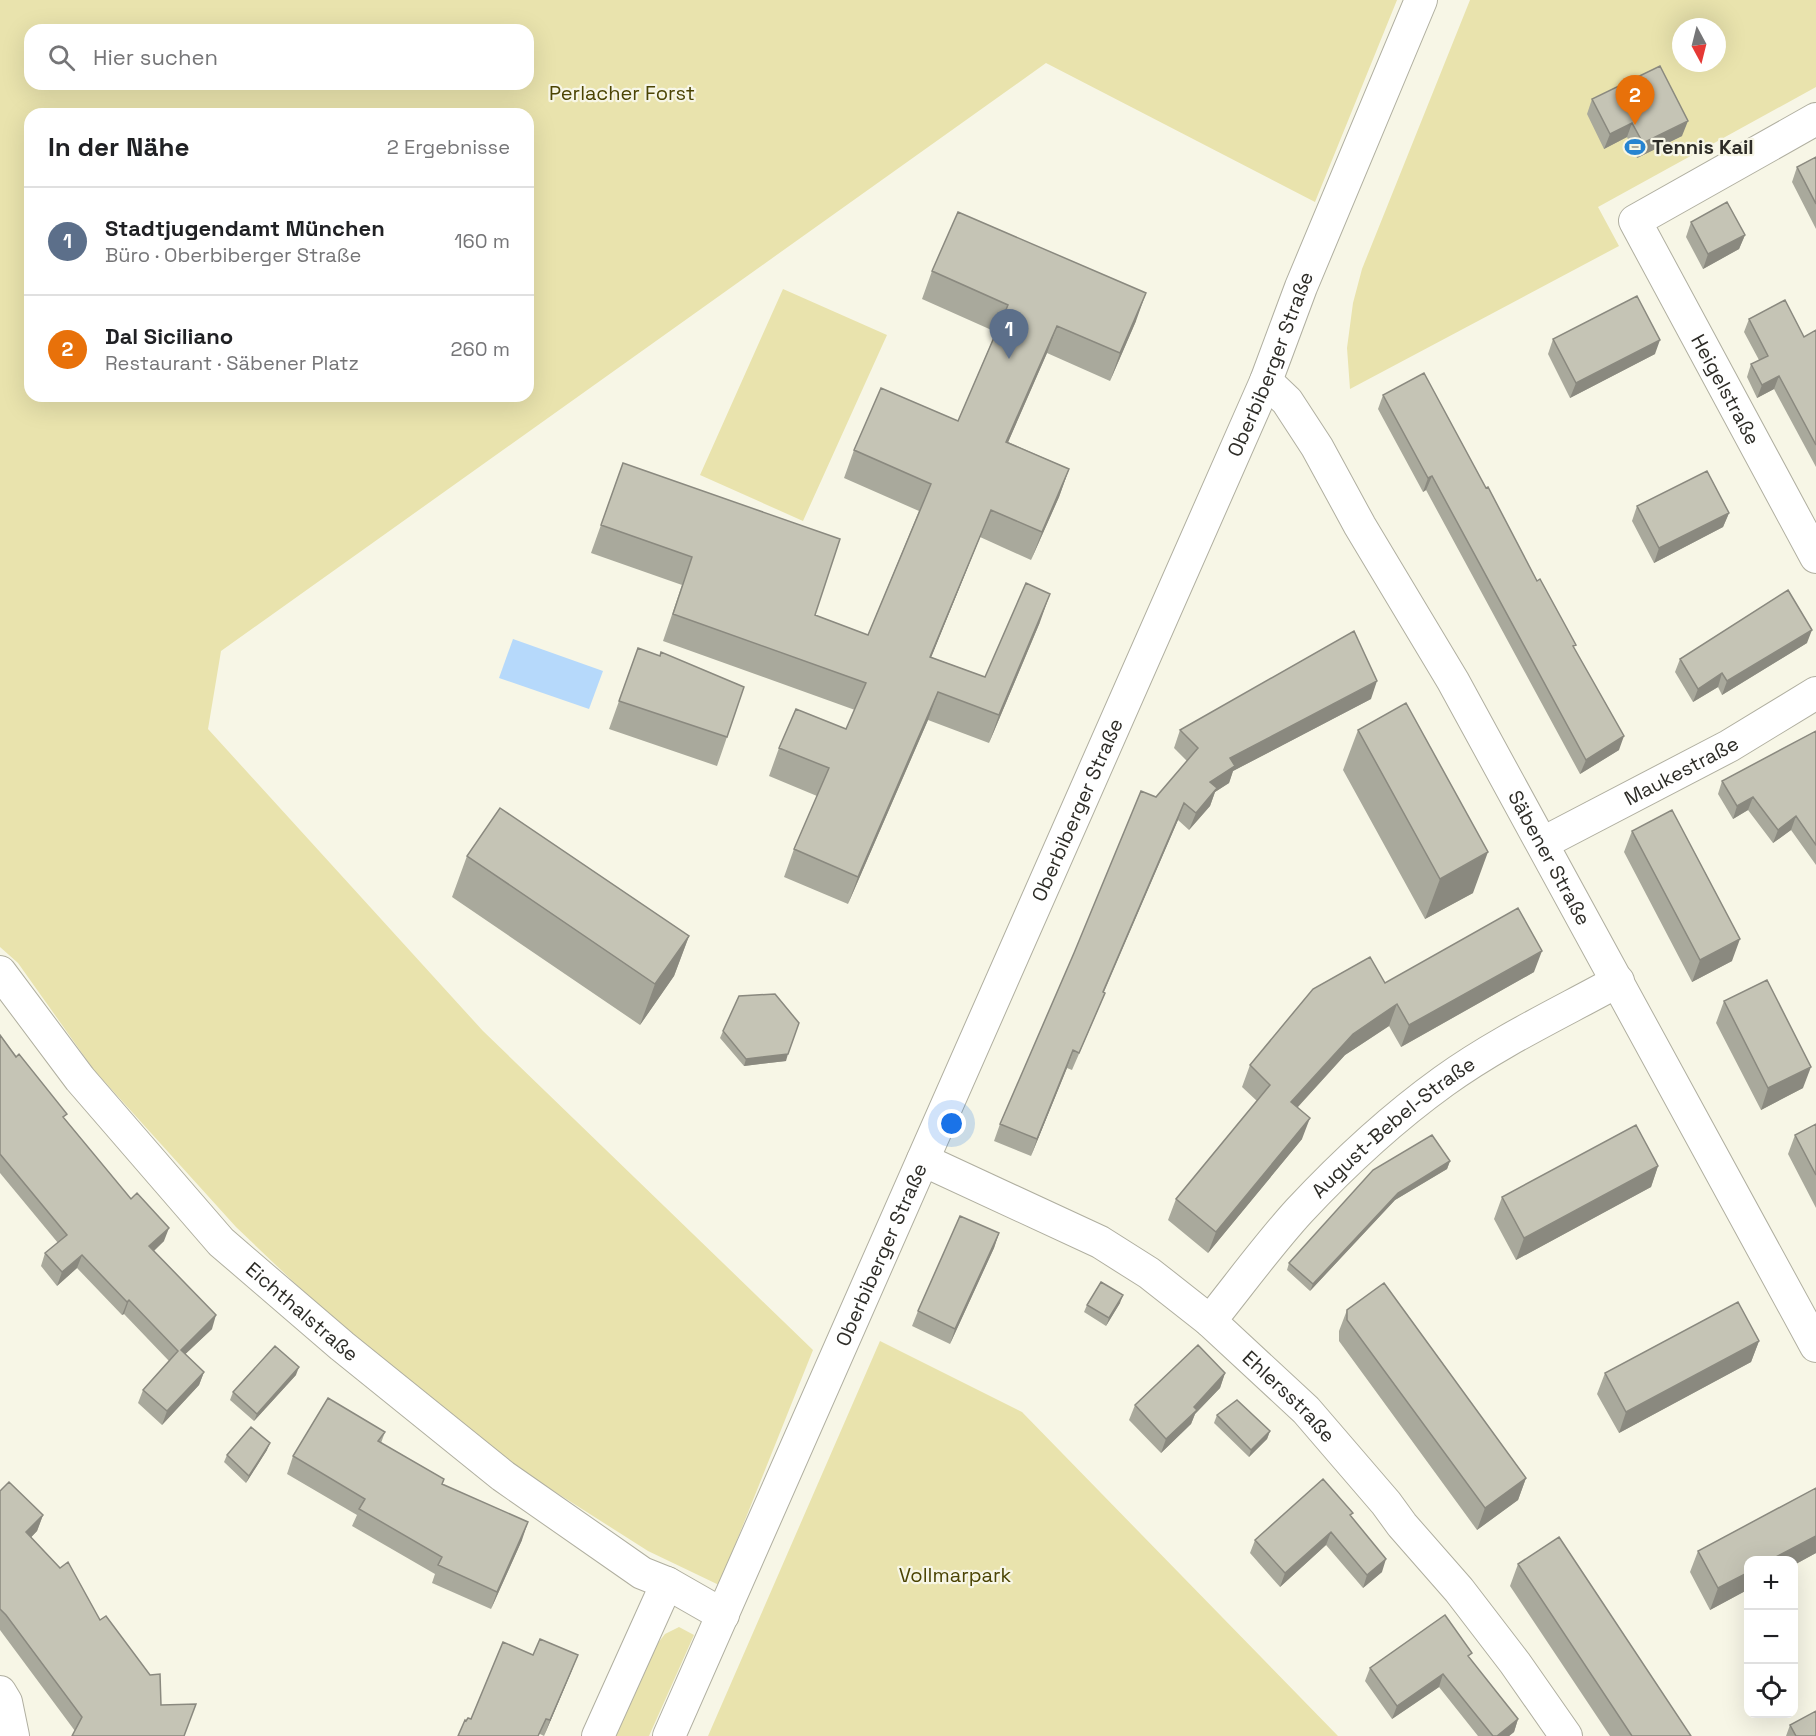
<!DOCTYPE html>
<html lang="de">
<head>
<meta charset="utf-8">
<style>
	body { margin:0; font-family:"Space Grotesk",sans-serif; background:#f6f6f6; color:#202124 }
	.controls { position:absolute; right:18px; bottom:18px; display:grid; overflow:hidden; border-radius:12px; box-shadow:0 6px 24px #0002 }
	.controls button { width:54px; height:54px; display:grid; place-items:center; padding:0; border:0; border-bottom:2px solid #e0e0e0; background:#fff; color:#202124; font:30px sans-serif }
	.compass { position:absolute; left:1672px; top:18px; width:54px; height:54px; border-radius:50%; background:#fff; box-shadow:0 6px 24px #0002; rotate:173deg }
	.you { position:absolute; left:952px; top:1124px; width:21px; height:21px; margin:-15px; border:4px solid #fff; border-radius:50%; background:#1a73e8; box-shadow:0 0 0 9px #1a73e833 }
	.badge { display:grid; place-items:center; width:39px; height:39px; border-radius:50%; background:#2684d1; color:#fff; font-size:20px; font-weight:700 }
	.pin { position:absolute; translate:-50% -50px; filter:drop-shadow(0 2px 3px #0008) }
	.pin::after { content:''; position:absolute; top:32px; width:21px; height:18px; background:inherit; clip-path:polygon(0 0,100% 0,50% 100%) }
	.list { margin:0; padding:0; list-style:none }
	h2 { display:flex; justify-content:space-between; align-items:center; height:78px; margin:0; padding:0 24px; font-size:26px }
	h2 small { font-size:20px; font-weight:400; color:#757577 }
	.list li { display:grid; grid-template-columns:39px 1fr auto; gap:18px; align-items:center; box-sizing:border-box; height:108px; padding:0 24px; border-top:2px solid #e0e0e0 }
	.list b { display:block; font-size:22px; white-space:nowrap }
	.list p { margin:0; font-size:20px; white-space:nowrap; color:#757577 }
	.list em { font-size:20px; font-style:normal; color:#757577 }
	.icon { flex:none; width:33px; height:33px; fill:none; stroke:currentColor; stroke-width:2; stroke-linecap:round; stroke-linejoin:round }
	.map { position:relative; flex:none; width:1816px; height:1736px; overflow:hidden }
	.search { position:absolute; background:#fff; box-shadow:0 6px 24px #0002; left:24px; top:24px; width:510px; height:66px; display:flex; align-items:center; gap:15px; box-sizing:border-box; padding:0 21px; border-radius:18px; color:#757577; font-size:22px }
	.panel { position:absolute; background:#fff; box-shadow:0 6px 24px #0002; left:24px; top:108px; width:510px; height:294px; border-radius:18px }
	.map>svg:first-child { display:block }
</style>
</head>
<body>
<div class="map">
<svg width="1816" height="1736" viewBox="0 0 1816 1736">
	<rect width="100%" height="100%" fill="#f7f6e6"/>
	<!-- green -->
	<path fill="#e9e3ad" fill-rule="evenodd" d="M0,0H1397L1315,202L1046,63L221,651L208,729L483,1031L813,1350L719,1585L648,1551L516,1467L346,1332L236,1227L94,1070L18,963L0,947ZM30,30H528V84H30ZM30,114H528V396H30Z
		M1470,0H1816V87L1598,207L1619,246L1350,389L1347,348L1353,303L1362,269ZM1681,27H1717V63H1681Z
		M783,289L887,335L803,521L700,475Z
		M880,1341L1022,1412L1338,1736H708Z
		M679,1627L694,1635L649,1736H616L658,1643L665,1634Z"/>
	<!-- water -->
	<path fill="#b6d9fb" d="M513,639L603,671L589,709L499,678Z"/>
	<g fill="none" stroke-linecap="round" stroke-linejoin="round">
		<!-- minor casing -->
		<g stroke="#b0afa0" stroke-width="34">
			<g id="minor">
				<path id="s1" d="M1816,119L1635,221L1816,557"/>
				<path id="s2" d="M1266,381L1287,401L1317,447L1360,526L1453,681L1816,1346"/>
				<path id="s3" d="M1543,843L1729,746L1816,693"/>
				<path id="s4" d="M0,972L80,1079L221,1242L342,1346L503,1476L642,1573L667,1583L723,1615"/>
				<path id="s5" d="M923,1160L1100,1242L1149,1273L1210,1321L1306,1410L1386,1503L1402,1525L1459,1590L1515,1663L1566,1736"/>
				<path id="s6" d="M1210,1321C1239,1285 1268,1245 1299,1211C1341,1166 1394,1117 1444,1081C1498,1042 1560,1013 1618,981"/>
				<path d="M0,1692L6,1702L13,1736"/>
				<path d="M598,1736L667,1583"/>
				<path id="s7" d="M669,1736L1266,381L1301,287L1421,0"/>
			</g>
		</g>
		<!-- minor -->
		<use href="#minor" stroke="#fff" stroke-width="32"/>
	</g>
	<!-- wall -->
	<path fill="#a9a99c" d="M1592,99L1682,136L1637,158L1627,137L1604,149L1587,114Z
		M1816,157V229L1792,182L1797,167Z
		M1691,222L1745,235L1739,249L1703,269L1686,237Z
		M932,271L1136,321L1110,381L1047,353L1008,442L1069,469L1059,497L1031,560L980,537L931,657L985,677L1040,622L989,743L928,720L848,904L784,877L794,849L817,796L769,776L779,748L846,729L855,710L663,641L682,585L591,553L623,463L815,615L868,635L919,511L844,478L854,450L958,421L996,332L922,299Z
		M1749,319L1804,337L1816,330V467L1774,389L1757,398L1747,377L1751,364L1759,360L1744,332Z
		M1553,339L1655,354L1570,398L1548,354Z
		M1383,395L1486,488L1537,581L1619,750L1580,774L1426,490L1423,492L1378,409Z
		M1637,506L1729,513L1723,527L1654,563L1632,521Z
		M1807,643L1722,695L1718,687L1693,702L1675,672L1680,659Z
		M638,648L727,737L717,766L609,729Z
		M1371,699L1233,771L1229,783L1215,792L1210,806L1189,830L1178,820L1104,992L1105,993L1098,1010L1072,1070L1067,1068L1031,1156L994,1141L1000,1124L1156,797L1187,761L1174,748L1180,730Z
		M1358,730L1473,893L1425,919L1343,770Z
		M1816,731V865L1791,830L1773,843L1748,810L1733,819L1718,794L1722,781Z
		M1632,831L1732,961L1692,982L1624,852Z
		M467,856L689,936L674,976L640,1025L452,897Z
		M1534,972L1401,1047L1389,1026L1345,1055L1298,1107L1302,1139L1208,1253L1168,1220L1176,1199L1257,1101L1242,1087L1250,1065L1385,983Z
		M1724,1001L1803,1088L1761,1110L1716,1023Z
		M723,1031L786,1061L744,1066L720,1038Z
		M0,1035L65,1119L164,1241L154,1251L212,1329L185,1354L204,1372L199,1385L162,1425L138,1403L143,1390L169,1361L124,1314L122,1315L77,1268L57,1286L41,1266L45,1253L58,1243L0,1173Z
		M1816,1124V1208L1788,1154L1795,1135Z
		M1450,1161L1447,1169L1395,1200L1310,1291L1287,1270L1289,1263Z
		M1658,1166L1651,1187L1516,1260L1494,1219L1502,1197Z
		M999,1233L994,1248L950,1344L912,1326L918,1311Z
		M1120,1303L1106,1326L1084,1312L1087,1305Z
		M1347,1310L1526,1478L1518,1500L1477,1530L1339,1341V1331Z
		M1759,1341L1751,1362L1619,1433L1597,1394L1605,1373Z
		M1225,1373L1220,1388L1195,1414L1191,1424L1161,1453L1129,1420L1135,1405Z
		M296,1375L254,1421L230,1400L233,1392Z
		M1217,1415L1270,1431L1267,1439L1249,1457L1214,1423Z
		M385,1432L381,1443L444,1479L442,1484L522,1540L491,1609L432,1583L435,1574L352,1526L357,1515L287,1474L293,1456Z
		M267,1450L246,1483L224,1462L227,1455Z
		M1816,1488V1553L1794,1565L1749,1560V1589L1710,1610L1690,1572L1698,1551Z
		M0,1491L43,1515L37,1531L31,1537L100,1620L150,1675L75,1731L0,1630Z
		M1351,1517L1382,1572L1363,1588L1326,1545L1280,1587L1250,1553L1255,1540Z
		M1518,1564L1691,1736H1610L1510,1586Z
		M1470,1659L1518,1719L1514,1732L1509,1736H1478L1439,1687L1392,1719L1365,1681L1370,1668Z
		M572,1670L544,1736L540,1734L466,1721Z
		M1790,1725L1816,1736H1786Z"/>
	<!-- shaded-wall -->
	<path fill="#8a897f" d="M1688,121L1682,136L1637,158L1643,143Z
		M1632,123L1627,137L1604,149L1610,134Z
		M1745,235L1739,249L1703,269L1708,254Z
		M1146,293L1136,321L1110,381L1120,353Z
		M1057,326L1047,353L996,470L1006,442Z
		M1660,340L1655,354L1570,398L1576,383Z
		M1779,376L1774,389L1757,398L1762,385Z
		M1069,469L1059,497L1031,560L1042,532Z
		M1432,476L1426,490L1423,492L1428,478Z
		M991,510L980,537L920,685L930,657Z
		M1729,513L1723,527L1654,563L1659,548Z
		M1050,594L1040,622L989,743L999,715Z
		M1812,630L1807,643L1722,695L1727,681Z
		M1722,673L1718,687L1693,702L1698,689Z
		M1377,681L1371,699L1233,771L1229,783L1215,792L1210,806L1189,830L1196,813L1210,782L1230,758Z
		M938,692L928,720L848,904L858,877Z
		M1624,736L1619,750L1580,774L1586,760Z
		M1753,797L1748,810L1733,819L1737,806Z
		M1184,803L1178,820L1096,1009L1103,992Z
		M1796,816L1791,830L1773,843L1778,830Z
		M1488,852L1473,893L1425,919L1440,879Z
		M689,936L674,976L640,1025L655,984Z
		M1740,939L1732,961L1692,982L1700,960Z
		M1542,951L1534,972L1401,1047L1409,1025Z
		M1397,1004L1389,1026L1345,1055L1283,1123L1291,1102L1353,1034Z
		M1073,1050L1067,1068L1031,1156L1037,1139Z
		M788,1054L786,1061L744,1066L746,1059Z
		M1811,1067L1803,1088L1761,1110L1768,1088Z
		M1310,1118L1302,1139L1208,1253L1216,1232Z
		M1450,1161L1447,1169L1395,1200L1310,1291L1313,1284L1398,1193Z
		M1658,1166L1651,1187L1516,1260L1524,1238Z
		M169,1228L164,1241L144,1260L149,1246Z
		M999,1233L994,1248L950,1344L955,1329Z
		M82,1255L77,1268L57,1286L62,1272Z
		M1123,1295L1120,1303L1106,1326L1109,1318Z
		M129,1300L124,1314L122,1315L127,1302Z
		M216,1315L212,1329L176,1363L181,1350Z
		M1759,1341L1751,1362L1619,1433L1626,1412Z
		M299,1367L296,1375L254,1421L257,1414Z
		M204,1372L199,1385L162,1425L167,1411Z
		M1225,1373L1220,1388L1195,1414L1191,1424L1161,1453L1166,1439L1194,1407Z
		M1270,1431L1267,1439L1249,1457L1251,1450Z
		M270,1443L267,1450L246,1483L249,1476Z
		M1526,1478L1518,1500L1477,1530L1485,1508Z
		M43,1515L37,1531L21,1548L26,1532Z
		M528,1522L522,1540L491,1609L497,1592Z
		M1331,1532L1326,1545L1280,1587L1285,1573Z
		M1816,1536V1553L1794,1565V1560H1770Z
		M1386,1559L1382,1572L1363,1588L1367,1575Z
		M1749,1572V1589L1710,1610L1718,1588Z
		M578,1655L572,1670L544,1736L550,1720Z
		M1443,1674L1439,1687L1392,1719L1397,1706Z
		M1518,1719L1514,1732L1509,1736H1497Z"/>
	<!-- building -->
	<path fill="#c5c4b5" stroke="#8a897f" stroke-width="1.5" d="M1660,66L1688,121L1643,143L1632,123L1610,134L1592,99Z
		M1816,157V204L1797,167Z
		M1727,202L1745,235L1708,254L1691,222Z
		M958,212L1146,293L1120,353L1057,326L1006,442L1069,469L1042,532L991,510L930,657L985,677L1026,583L1050,594L999,715L938,692L858,877L794,849L829,768L779,748L796,709L846,729L866,683L673,614L692,557L601,525L623,463L840,539L815,615L868,635L931,484L854,450L881,388L958,421L1008,305L932,271Z
		M1637,296L1660,340L1576,383L1553,339Z
		M1785,300L1804,337L1816,330V445L1779,376L1762,385L1751,364L1768,356L1749,319Z
		M1424,373L1486,488L1488,487L1537,581L1540,579L1576,645L1573,646L1624,736L1586,760L1432,476L1428,478L1383,395Z
		M1707,471L1729,513L1659,548L1637,506Z
		M1788,590L1812,630L1727,681L1722,673L1698,689L1680,659Z
		M1354,631L1377,681L1230,758L1235,766L1210,782L1217,788L1196,813L1184,803L1103,992L1105,993L1079,1053L1073,1050L1037,1139L1000,1124L1074,953L1141,791L1156,797L1198,748L1180,730Z
		M638,648L660,656L661,652L744,687L727,737L619,701Z
		M1406,703L1488,852L1440,879L1358,730Z
		M1816,731V845L1796,816L1778,830L1753,797L1737,806L1722,781Z
		M500,808L689,936L655,984L467,856Z
		M1672,810L1740,939L1700,960L1632,831Z
		M1518,908L1542,951L1409,1025L1397,1004L1353,1034L1291,1102L1310,1118L1216,1232L1176,1199L1270,1085L1250,1065L1313,989L1370,957L1385,983Z
		M1767,980L1811,1067L1768,1088L1724,1001Z
		M775,994L799,1023L788,1054L746,1059L723,1031L739,996Z
		M0,1035L16,1057L19,1054L67,1114L63,1117L131,1199L137,1193L169,1228L149,1246L216,1315L181,1350L204,1372L167,1411L143,1390L178,1351L129,1300L127,1302L82,1255L62,1272L45,1253L67,1235L0,1154Z
		M1816,1124V1175L1795,1135Z
		M1636,1125L1658,1166L1524,1238L1502,1197Z
		M1432,1135L1450,1161L1398,1193L1313,1284L1289,1263L1373,1170Z
		M960,1216L999,1233L955,1329L918,1311Z
		M1101,1282L1123,1295L1109,1318L1087,1305Z
		M1384,1283L1526,1478L1485,1508L1347,1320V1310Z
		M1738,1302L1759,1341L1626,1412L1605,1373Z
		M1198,1345L1225,1373L1194,1407L1197,1410L1166,1439L1135,1405Z
		M275,1346L299,1367L257,1414L233,1392Z
		M328,1398L385,1432L378,1441L444,1479L442,1484L528,1522L497,1592L438,1565L442,1557L359,1509L365,1499L293,1456Z
		M1237,1400L1270,1431L1251,1450L1217,1415Z
		M251,1427L270,1443L249,1476L227,1455Z
		M1323,1479L1353,1513L1350,1515L1386,1559L1367,1575L1331,1532L1285,1573L1255,1540Z
		M9,1482L43,1515L26,1532L60,1568L68,1562L100,1620L106,1616L150,1675L160,1674L161,1705L196,1704L184,1736H72L82,1717L6,1615L0,1609V1491Z
		M1816,1488V1536L1770,1560H1749V1572L1718,1588L1698,1551Z
		M1559,1537L1691,1736H1632L1518,1564Z
		M1445,1615L1472,1653L1468,1656L1518,1719L1497,1736H1493L1443,1674L1397,1706L1370,1668Z
		M540,1639L578,1655L550,1720L546,1719L538,1736H458L465,1720L466,1721L468,1718L471,1719L503,1642L533,1655Z
		M1816,1711V1736H1796L1790,1725Z"/>
	<!-- icons -->
	<defs>
		<g id="stadium-bare" transform="scale(1.62)"><path d="M0-5a6.5 5 0 1 0 0 10a6.5 5 0 1 0 0-10ZM-3.5-1.8h7v3.6h-7Z" fill="#2684d1" stroke="#f7f6e6" stroke-width="2.5" paint-order="stroke"/></g>
	</defs>
	<g fill-rule="evenodd">
		<use href="#stadium-bare" x="1635" y="147"/>
	</g>
	<g text-anchor="middle" dominant-baseline="central" stroke-width="4.5" stroke-linejoin="round" paint-order="stroke">
		<!-- park labels -->
		<g font-size="20" fill="#4b4403" stroke="#f7f6e6">
			<text x="622" y="93">Perlacher Forst</text>
			<text x="955" y="1575">Vollmarpark</text>
		</g>
		<!-- poi labels -->
		<g font-size="20" font-weight="bold" fill="#2d2c27" stroke="#f7f6e6" text-anchor="start">
			<text x="1652" y="147">Tennis Kail</text>
		</g>
		<!-- street labels -->
		<g font-size="20" fill="#2d2c27" stroke="#f7f6e6">
			<text stroke="none"><textPath href="#s7" startOffset="1498">Oberbiberger Straße</textPath></text>
			<text stroke="none"><textPath href="#s1" startOffset="399">Heigelstraße</textPath></text>
			<text stroke="none"><textPath href="#s3" startOffset="156">Maukestraße</textPath></text>
			<text stroke="none"><textPath href="#s7" startOffset="1012">Oberbiberger Straße</textPath></text>
			<text stroke="none"><textPath href="#s2" startOffset="556">Säbener Straße</textPath></text>
			<text stroke="none"><textPath href="#s6" startOffset="268">August-Bebel-Straße</textPath></text>
			<text stroke="none"><textPath href="#s7" startOffset="526">Oberbiberger Straße</textPath></text>
			<text stroke="none"><textPath href="#s4" startOffset="456">Eichthalstraße</textPath></text>
			<text stroke="none"><textPath href="#s5" startOffset="440">Ehlersstraße</textPath></text>
		</g>
	</g>
</svg>
<div class="controls">
<button>+</button>
<button>−</button>
<button><svg class="icon" aria-label="locate" viewBox="0 0 24 24"><circle cx="12" cy="12" r="6"/><path d="M12 2v4M12 18v4M2 12h4M18 12h4"/></svg></button>
</div>
<svg class="compass" viewBox="-18 -18 36 36"><path d="M0-13l5 13h-10z" fill="#e53935"/><path d="M0 13l5-13h-10z" fill="#757577"/></svg>
<div class="you"></div>
<div class="pin badge" style="left:1009px;top:359px;background:#5c6f8a">1</div>
<div class="pin badge" style="left:1635px;top:125px;background:#e8710a">2</div>
<div class="search"><svg class="icon" aria-label="search" viewBox="0 0 24 24"><circle cx="10" cy="10" r="6"/><path d="M15 15l6 6"/></svg>Hier suchen</div>
<section class="panel">
<h2>In der Nähe<small>2 Ergebnisse</small></h2>
<ul class="list">
<li><span class="badge" style="background:#5c6f8a">1</span><div><b>Stadtjugendamt München</b><p>Büro · Oberbiberger Straße</p></div><em>160 m</em></li>
<li><span class="badge" style="background:#e8710a">2</span><div><b>Dal Siciliano</b><p>Restaurant · Säbener Platz</p></div><em>260 m</em></li>
</ul>
</section>
</div>
</body>
</html>
